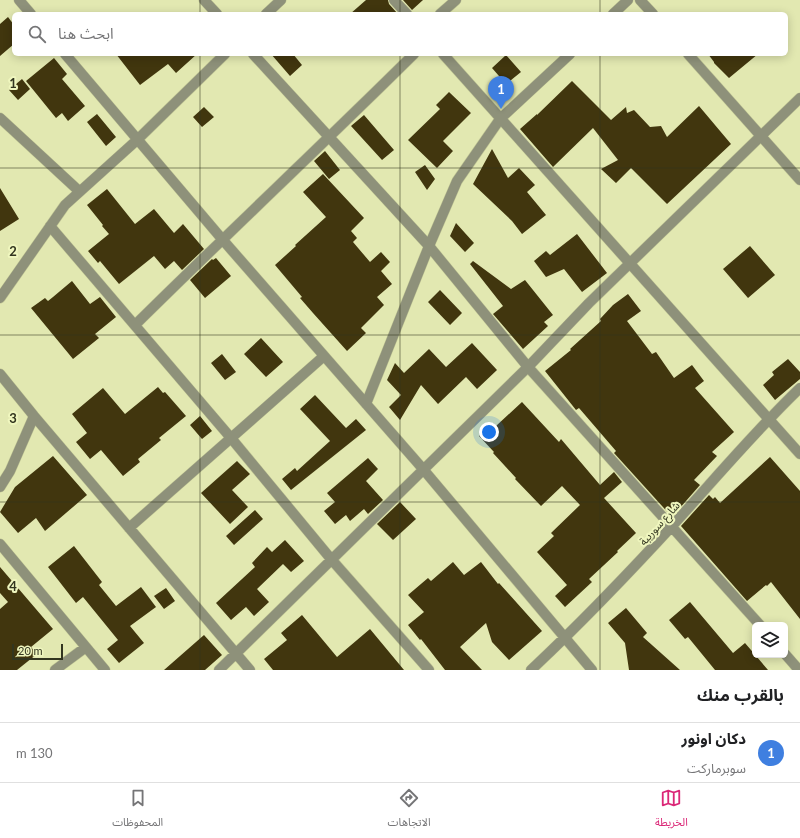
<!DOCTYPE html>
<html lang="ar">
<head>
<meta charset="utf-8">
<style>
	body { margin:0; font-family:Lato,"Noto Sans Arabic",sans-serif; background:#f2f2f2; color:#202124; direction:rtl }
	.controls { position:absolute; right:12px; bottom:12px; display:grid; overflow:hidden; border-radius:6px; box-shadow:0 2px 10px #0003 }
	.controls button { width:36px; height:36px; display:grid; place-items:center; padding:0; border:0; border-bottom:1px solid #e0e0e0; background:#fff; color:#202124; font:20px sans-serif }
	.scale { position:absolute; left:12px; bottom:10px; width:51px; box-sizing:border-box; padding-left:4px; border:2px solid #32351f; border-top:0; font-size:11px; line-height:14px; white-space:nowrap; color:#32351f; -webkit-text-stroke:3px #eff6be; paint-order:stroke }
	.you { position:absolute; left:489px; top:432px; width:14px; height:14px; margin:-10px; border:3px solid #fff; border-radius:50%; background:#1a73e8; box-shadow:0 0 0 6px #1a73e833 }
	.badge { display:grid; place-items:center; width:26px; height:26px; border-radius:50%; background:#db2777; color:#fff; font-size:13px; font-weight:700 }
	.pin { position:absolute; translate:-50% -33px; filter:drop-shadow(0 1px 2px #0008) }
	.pin::after { content:''; position:absolute; top:21px; width:14px; height:12px; background:inherit; clip-path:polygon(0 0,100% 0,50% 100%) }
	.list { margin:0; padding:0; list-style:none }
	h2 { display:flex; justify-content:space-between; align-items:center; height:52px; margin:0; padding:0 16px; font-size:17px }
	h2 small { font-size:13px; font-weight:400; color:#757577 }
	.list li { display:grid; grid-template-columns:26px 1fr auto; gap:12px; align-items:center; box-sizing:border-box; height:60px; padding:0 16px; border-top:1px solid #e0e0e0 }
	.list b { display:block; font-size:15px; white-space:nowrap }
	.list p { margin:0; font-size:13px; white-space:nowrap; color:#757577 }
	.list em { font-size:13px; font-style:normal; color:#757577 }
	.icon { flex:none; width:22px; height:22px; fill:none; stroke:currentColor; stroke-width:2; stroke-linecap:round; stroke-linejoin:round }
	.map { position:relative; flex:none; width:800px; height:670px; overflow:hidden; direction:ltr }
	.search { position:absolute; background:#fff; box-shadow:0 2px 10px #0003; left:12px; right:12px; top:12px; height:44px; display:flex; align-items:center; gap:10px; box-sizing:border-box; padding:0 14px; border-radius:6px; color:#757577; font-size:15px }
	.sheet { height:112px; background:#fff }
	nav { display:flex; justify-content:space-around; align-items:center; box-sizing:border-box; height:56px; border-top:1px solid #e0e0e0; background:#fff; font-size:11px; color:#757577 }
	nav a { display:grid; justify-items:center; gap:2px }
	nav .on { color:#db2777 }
	.map>svg:first-child { display:block }
</style>
</head>
<body>
<div class="map">
<svg width="800" height="670" viewBox="0 0 800 670">
	<rect width="100%" height="100%" fill="#e2e8b1"/>
	<!-- building -->
	<path fill="#41360e" d="M366,0H388L389,4L398,14H350Z
		M403,0H423L412,10Z
		M8,17L14,25V44L0,56V24Z
		M116,54H197L176,73L168,64L140,85Z
		M271,54H293L302,65L290,76Z
		M708,54H758L729,78L714,63V62Z
		M506,55L521,72L506,84L492,68Z
		M54,58L67,74L62,79L85,106L68,121L62,113L56,118L26,81Z
		M22,79L30,89L18,100L9,90Z
		M572,81L611,120L626,107L627,113L634,110L650,127L661,126L667,137L699,106L731,144L667,204L631,168L616,183L601,169L618,160L593,128L553,167L520,129L537,114V115Z
		M449,92L471,113L443,141L453,151L437,168L408,140L440,109L436,105Z
		M204,107L214,117L202,127L193,117Z
		M97,114L116,137L106,146L87,122Z
		M364,115L394,150L382,160L351,126Z
		M492,149L508,178L519,168L535,185L527,192L546,215L522,234L512,221L473,184Z
		M325,151L340,170L329,179L314,161Z
		M425,165L435,179L427,190L415,172Z
		M323,174L364,218L351,231L357,238L353,242L370,262L381,252L390,262L381,271L392,284L377,297L384,305L361,328L366,333L347,351L313,313L300,298L302,297L275,265L296,246L295,245L326,217L303,192Z
		M0,188L19,219L0,231Z
		M107,189L135,224L154,209L174,233L183,224L204,249L182,270L174,261L165,269L154,256L119,284L100,261L98,263L88,251L109,234L102,226L103,225L87,205Z
		M456,223L474,243L465,252L450,236Z
		M577,234L607,273L582,292L564,269L546,277L534,261L546,251L550,255Z
		M750,246L775,275L748,298L723,269Z
		M216,258L231,276L205,298L190,280L212,259L213,260Z
		M473,261L511,289L525,280L553,315L544,322L548,326L523,349L493,314L503,306L470,264Z
		M72,281L90,304L100,297L116,317L95,334L99,338L73,359L31,308L45,298L48,301L53,297Z
		M440,290L462,313L450,325L428,302Z
		M628,294L641,311L627,321L652,354L656,352L674,378L692,365L704,381L695,388L734,432L712,452L717,456L694,480L700,485L672,517L614,453L616,451L579,408L576,410L545,371L571,350L570,349L601,321L600,319L613,305Z
		M261,338L283,362L266,377L244,354Z
		M472,343L497,370L477,389L466,377L438,404L421,385L400,420L389,407L401,395L387,380L395,363L404,373L429,349L446,367Z
		M222,354L236,372L225,380L211,363Z
		M788,359L800,372V379L775,400L763,385L774,375L772,372Z
		M158,387L163,393L165,392L186,416L159,438L161,440L138,459L140,462L123,476L101,450L90,459L76,442L87,433L72,414L103,388L125,414Z
		M315,395L346,428L356,419L366,430L291,490L282,479L295,468L297,471L330,441L300,409Z
		M522,402L559,442L561,439L600,485L614,472L622,482L604,498L636,533L617,551L618,552L589,579L592,582L565,607L555,596L567,585L537,552L554,536L551,533L580,505L562,486L541,506L515,479L516,478L493,453L494,452L479,436L493,423L496,426Z
		M200,416L212,431L202,439L190,425Z
		M53,456L87,495L45,531L36,518L18,533L0,512L15,487Z
		M770,457L800,491V619L771,582L767,586L766,585L747,601L681,526L709,495L713,499L715,497L720,503Z
		M368,458L378,469L366,481L383,500L368,514L364,509L350,521L346,515L335,524L324,511L335,502L327,493Z
		M237,461L250,474L232,490L248,507L230,524L201,493Z
		M400,502L416,519L393,540L377,524Z
		M255,510L263,519L234,545L226,536Z
		M285,540L304,561L291,572L283,564L257,589L269,602L254,616L246,607L231,620L216,603L255,567L252,563L267,547L272,552Z
		M74,546L102,582L99,585L116,606L141,587L156,607L130,626L144,643L119,663L107,649L118,640L83,597L76,603L48,567Z
		M453,562L464,575L481,562L498,584L499,583L542,631L509,660L492,642L486,623L460,647L482,670H445L421,639L420,640L408,625L424,612L408,595L428,578L431,581Z
		M0,567L53,629L31,647L37,654L17,670H0V609L8,602L0,593Z
		M166,588L175,601L164,609L154,596Z
		M690,602L733,653L745,643L768,670H715L688,637L685,639L669,620Z
		M626,608L647,633L643,637L680,670H629L625,643L608,623Z
		M302,615L337,657L370,629L404,670H273L264,659L287,640L281,633Z
		M204,635L222,655L205,670H164Z"/>
	<g fill="none" stroke-linecap="round" stroke-linejoin="round">
		<!-- minor casing -->
		<g stroke="#bfc494" stroke-width="11">
			<path id="minor" d="M19,0L31,14
				M204,0L217,14
				M394,0L407,14
				M640,0L653,14
				M266,14L281,0
				M440,14L456,0
				M613,14L628,0
				M65,54L222,239L423,469L592,670
				M253,54L429,246L528,367L760,625
				M443,54L800,454
				M688,54L800,180
				M0,118L79,191
				M50,226L231,438L331,559L429,670
				M0,298L65,205L137,140L225,54
				M135,325C227,234 322,145 414,54
				M0,374L34,416L250,670
				M366,404L429,246L457,181L500,119L570,54
				M0,487L10,471L34,416
				M129,528L324,356
				M0,544L105,670
				M785,654L799,670
				M55,670L86,647
				M219,670L528,367L589,303L800,98
				M531,670C580,624 627,575 673,525C715,479 755,431 800,388"/>
		</g>
		<!-- minor -->
		<use href="#minor" stroke="#8e917a" stroke-width="10"/>
	</g>
	<!-- grid -->
	<path fill="none" stroke="#32351f" stroke-width="1" stroke-opacity="0.55" d="M200,0V14M400,0V14M600,0V14M200,54V670M400,54V670M600,54V670M0,168H800M0,335H800M0,502H800"/>
	<g text-anchor="middle" dominant-baseline="central" stroke-width="4" stroke-linejoin="round" paint-order="stroke">
		<!-- street labels -->
		<g font-size="11" fill="#32351f" stroke="#eff6be">
			<text transform="translate(659 523) rotate(-48)">شارع سوريبة</text>
		</g>
	</g>
	<g font-size="13" text-anchor="middle" font-weight="bold" fill="#32351f" stroke="#eff6be" stroke-width="4" stroke-linejoin="round" paint-order="stroke">
		<text x="13" y="88">1</text>
		<text x="13" y="256">2</text>
		<text x="13" y="423">3</text>
		<text x="13" y="591">4</text>
	</g>
</svg>
<div class="controls">
<button><svg class="icon" aria-label="layers" viewBox="0 0 24 24"><path d="M12 4l9 5-9 5-9-5zM3 14l9 5 9-5"/></svg></button>
</div>
<div class="scale">20 m</div>
<div class="you"></div>
<div class="pin badge" style="left:501px;top:109px;background:#3f7fe0">1</div>
<div class="search"><svg class="icon" aria-label="search" viewBox="0 0 24 24"><circle cx="10" cy="10" r="6"/><path d="M15 15l6 6"/></svg>ابحث هنا</div>
</div>
<section class="sheet">
<h2>بالقرب منك<small></small></h2>
<ul class="list">
<li><span class="badge" style="background:#3f7fe0">1</span><div><b>دكان اونور</b><p>سوبرماركت</p></div><em>130 m</em></li>
</ul>
</section>
<nav>
<a class="on"><svg class="icon" aria-label="map" viewBox="0 0 24 24"><path d="M3 6l6-2 6 2 6-2v14l-6 2-6-2-6 2zM9 4v14M15 6v14"/></svg>الخريطة</a>
<a><svg class="icon" aria-label="directions" viewBox="0 0 24 24"><path d="M12 3l9 9-9 9-9-9zM9 14v-3h6M13 9l2 2-2 2"/></svg>الاتجاهات</a>
<a><svg class="icon" aria-label="saved" viewBox="0 0 24 24"><path d="M7 4h10v16l-5-4-5 4z"/></svg>المحفوظات</a>
</nav>
</body>
</html>
